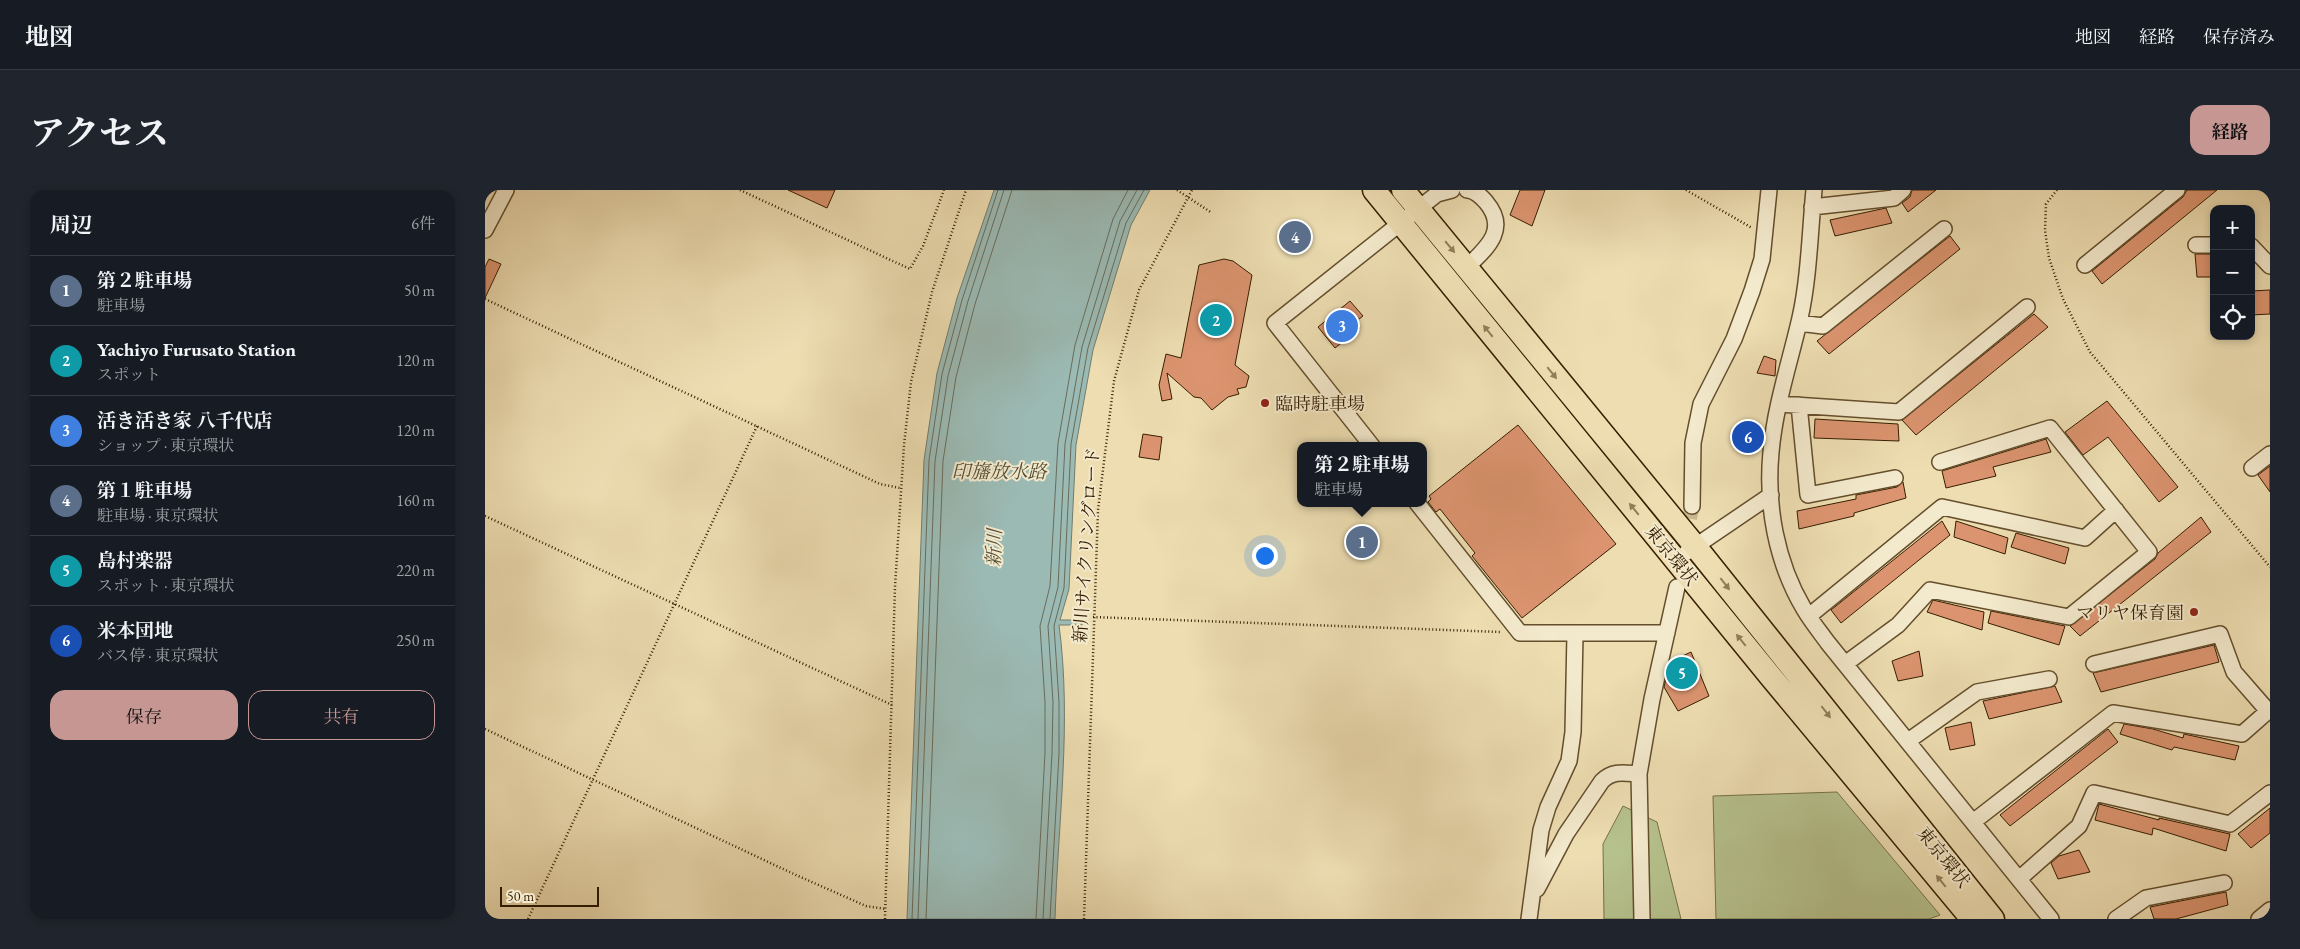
<!DOCTYPE html>
<html lang="ja">
<head>
<meta charset="utf-8">
<style>
	body { margin:0; font-family:"EB Garamond","Noto Serif JP",serif; background:#20242c; color:#f1f3f6 }
	.controls { position:absolute; right:15px; top:15px; display:grid; overflow:hidden; border-radius:10px; box-shadow:0 2px 8px #0003 }
	.controls button { width:45px; height:45px; display:grid; place-items:center; padding:0; border:0; border-bottom:1px solid #363941; background:#171b24; color:#f1f3f6; font:25px sans-serif }
	.scale { position:absolute; left:15px; bottom:12px; width:99px; box-sizing:border-box; padding-left:5px; border:2px solid #361e00; border-top:0; font-size:14px; line-height:18px; white-space:nowrap; color:#361e00; -webkit-text-stroke:4px #f3e9cc; paint-order:stroke }
	.you { position:absolute; left:779px; top:365px; width:18px; height:18px; margin:-12px; border:4px solid #fff; border-radius:50%; background:#1a73e8; box-shadow:0 0 0 8px #1a73e833 }
	.badge { display:grid; place-items:center; width:32px; height:32px; border-radius:50%; background:#c59692; color:#fff; font-size:16px; font-weight:700 }
	.pin { position:absolute; translate:-50% -50%; border:2px solid #fff; box-shadow:0 1px 5px #0006 }
	.popup { position:absolute; left:812px; top:252px; width:130px; height:65px; box-sizing:border-box; display:grid; place-content:center; border-radius:10px; background:#171b24; filter:drop-shadow(0 1px 4px #0005); font-size:16px; white-space:nowrap; color:#9ea1a6 }
	.popup b { font-size:19px; color:#f1f3f6 }
	.popup::after { content:''; position:absolute; left:50%; top:100%; margin-left:-10px; border:10px solid transparent; border-top-color:#171b24 }
	.list { margin:0; padding:0; list-style:none }
	h2 { display:flex; justify-content:space-between; align-items:center; height:65px; margin:0; padding:0 20px; font-size:21px }
	h2 small { font-size:16px; font-weight:400; color:#9ea1a6 }
	.list li { display:grid; grid-template-columns:32px 1fr auto; gap:15px; align-items:center; box-sizing:border-box; height:70px; padding:0 20px; border-top:1px solid #363941 }
	.list b { display:block; font-size:19px; white-space:nowrap }
	.list p { margin:0; font-size:16px; white-space:nowrap; color:#9ea1a6 }
	.list em { font-size:16px; font-style:normal; color:#9ea1a6 }
	.actions { display:flex; gap:10px; padding:15px 20px }
	.actions a { flex:1; padding:11px 0; border:1px solid #c59692; border-radius:15px; text-align:center; font-size:18px; color:#c59692 }
	.actions .main { background:#c59692; color:#111 }
	.icon { flex:none; width:28px; height:28px; fill:none; stroke:currentColor; stroke-width:2; stroke-linecap:round; stroke-linejoin:round }
	.map { position:relative; flex:none; width:1785px; height:729px; overflow:hidden; border-radius:15px }
	header { display:flex; align-items:center; gap:30px; box-sizing:border-box; height:70px; padding:0 25px; background:#171b24; border-bottom:1px solid #363941 }
	header strong { font-size:24px }
	nav { display:flex; gap:28px; margin-inline-start:auto; font-size:18px }
	.intro { display:flex; align-items:center; justify-content:space-between; box-sizing:border-box; height:120px; padding:0 30px }
	h1 { margin:0; font-size:35px }
	.button { padding:12px 22px; border-radius:15px; background:#c59692; color:#111; font-size:18px; font-weight:700 }
	main { display:flex; gap:30px; padding:0 30px }
	aside { flex:1; background:#171b24; border-radius:15px; box-shadow:0 2px 8px #0003 }
	.map>svg:first-child { display:block }
</style>
</head>
<body>
<header>
<strong>地図</strong>
<nav><a>地図</a><a>経路</a><a>保存済み</a></nav>
</header>
<div class="intro"><h1>アクセス</h1><a class="button">経路</a></div>
<main>
<aside>
<h2>周辺<small>6件</small></h2>
<ul class="list">
<li><span class="badge" style="background:#5c6f8a">1</span><div><b>第２駐車場</b><p>駐車場</p></div><em>50 m</em></li>
<li><span class="badge" style="background:#0f9aa8">2</span><div><b>Yachiyo Furusato Station</b><p>スポット</p></div><em>120 m</em></li>
<li><span class="badge" style="background:#3f7fe0">3</span><div><b>活き活き家 八千代店</b><p>ショップ · 東京環状</p></div><em>120 m</em></li>
<li><span class="badge" style="background:#5c6f8a">4</span><div><b>第１駐車場</b><p>駐車場 · 東京環状</p></div><em>160 m</em></li>
<li><span class="badge" style="background:#0f9aa8">5</span><div><b>島村楽器</b><p>スポット · 東京環状</p></div><em>220 m</em></li>
<li><span class="badge" style="background:#1a4fb4">6</span><div><b>米本団地</b><p>バス停 · 東京環状</p></div><em>250 m</em></li>
</ul>
<div class="actions"><a class="main">保存</a><a>共有</a></div>
</aside>
<div class="map">
<svg width="1785" height="729" viewBox="0 0 1785 729">
	<rect width="100%" height="100%" fill="#edddb1"/>
	<filter id="stains"><feTurbulence type="fractalNoise" baseFrequency=".004" numOctaves="4"/><feColorMatrix values="0 0 0 0 .2 0 0 0 0 .09 0 0 0 0 .02 0 0 0 .5 -.17"/></filter>
	<radialGradient id="worn" r=".72"><stop offset=".6" stop-color="#630" stop-opacity="0"/><stop offset="1" stop-color="#630" stop-opacity=".3"/></radialGradient>
	<!-- green -->
	<path fill="#b6c28d" stroke="#767046" d="M1352,602L1455,725L1444,729H1231L1228,606Z
		M1138,616L1172,632L1196,729H1119L1118,654Z"/>
	<!-- water -->
	<path fill="#9bbab4" stroke="#737c6c" d="M509,0H665L646,35L608,160L591,255L584,399L575,430H597V435H574C587,532 573,632 570,729H422L439,270L452,183L472,108Z"/>
	<g fill="none" stroke-linecap="round" stroke-linejoin="round">
		<!-- shore -->
		<path stroke="#686c5a" stroke-width="1" d="M427,729L444,270L457,184L477,110L513,0
			M433,729L450,271L463,186L483,111L519,0
			M441,729L458,271L471,187L490,114L527,0
			M551,729L560,563V512L555,436L565,396L573,253L590,155L628,29L643,0
			M558,729L567,563L568,512L563,436L573,397L580,254L597,157L635,31L652,0
			M565,729L574,563V512L569,436L579,398L586,254L603,158L641,33L659,0"/>
	</g>
	<!-- building -->
	<path fill="#db946f" stroke="#361e00" d="M303,0H350L342,18Z
		M1035,0H1060L1047,36L1025,25Z
		M1427,0H1451L1423,22L1417,13L1425,7Z
		M1702,0H1732L1617,94L1607,81L1698,7Z
		M1401,18L1407,33L1350,46L1345,30Z
		M1465,46L1475,59L1344,164L1332,151Z
		M1710,64H1729V87H1712Z
		M4,69L16,74L0,108V77Z
		M739,69L748,71L767,85L750,175L764,186L761,197L752,199L754,204L743,207L727,220L716,208L709,207L682,183L687,209L677,211L674,195L681,164L696,168L714,75Z
		M1785,100V124L1766,125V101Z
		M865,111L878,126L870,132L875,138L850,158L833,137Z
		M1549,124L1563,137L1431,245L1417,230Z
		M1279,166L1291,170L1290,186L1272,183Z
		M1622,211L1693,297L1674,312L1623,247L1598,265L1580,242Z
		M1330,229L1413,234L1414,251L1329,248Z
		M1033,235L1131,354L1037,428L987,366L990,363L955,319L951,322L943,312L946,309L944,306Z
		M658,244L677,247L674,270L654,267Z
		M1561,249L1566,262L1508,277L1511,286L1461,298L1457,281Z
		M1785,276V302L1773,285Z
		M1418,292L1421,308L1369,323V326L1314,339L1312,321L1371,309V305L1412,297Z
		M1716,327L1726,342L1595,446L1585,436L1670,369L1673,363Z
		M1457,331L1465,345L1356,433L1346,420Z
		M1471,331L1523,348L1520,364L1469,347Z
		M1531,343L1584,358L1580,374L1526,357Z
		M1448,410L1499,422L1497,440L1442,422Z
		M1506,421L1580,436L1574,455L1503,433Z
		M1729,455L1734,472L1616,502L1608,483Z
		M1434,461L1438,486L1413,491L1407,471Z
		M1206,462L1224,506L1193,521L1179,497L1185,472Z
		M1570,496L1577,512L1504,529L1498,511Z
		M1486,532L1490,555L1465,560L1460,538Z
		M1639,534L1668,539L1698,548L1699,544L1754,556L1750,570L1689,557L1687,560L1635,544Z
		M1623,539L1633,552L1525,636L1515,625Z
		M1614,614L1674,630V628L1745,644L1741,661L1668,638L1667,645L1610,630Z
		M1785,618V643L1766,658L1753,644Z
		M1594,660L1605,682L1573,689L1566,673L1574,666Z
		M1741,702L1743,715L1691,729H1669L1665,717Z"/>
	<g fill="none" stroke-linecap="round" stroke-linejoin="round">
		<!-- minor-tunnel -->
		<path stroke="#c8b78e" stroke-width="15" stroke-dasharray="15 8" stroke-linecap="butt" d="M1200,351L1207,316"/>
		<!-- minor casing -->
		<g stroke="#644e2c" stroke-width="18">
			<path id="minor" d="M1329,0C1325,41 1324,88 1315,128C1305,172 1290,216 1286,262C1281,315 1291,372 1319,419C1326,431 1335,442 1343,453L1566,729
				M1327,17L1409,8L1418,0
				M0,40L21,0
				M1711,55H1729
				M1766,56L1785,76
				M1600,75L1692,0
				M982,77C1002,58 1024,39 1001,12C997,7 989,0 982,0
				M1314,133L1338,136L1459,39
				M1294,214L1414,222L1542,117
				M1314,215L1323,305L1410,288
				M887,256L790,133L952,4L967,0
				M1767,278L1785,264
				M932,313L1035,443H1182
				M1207,316L1208,253L1216,214L1249,149L1267,101L1277,69L1284,0
				M1202,362L1286,305
				M1324,426L1457,317L1600,348L1631,320
				M1360,474L1413,435L1445,400L1584,427L1664,362L1565,238L1455,272
				M1423,551L1492,502L1564,489
				M1488,632L1628,523L1757,544L1783,521L1749,482L1735,444L1609,474
				M1534,689L1594,636L1609,603L1745,634L1785,603
				M1052,699L1081,644L1117,591C1128,580 1139,583 1154,584
				M1044,729L1056,640L1063,617L1084,571L1088,542L1090,444
				M1157,729L1154,584L1167,509L1192,397
				M1631,729L1661,708L1739,693
				M1774,729L1785,720"/>
		</g>
		<!-- highway casing -->
		<g stroke="#361e00" stroke-width="25">
			<path id="highway" d="M889,0L1286,487L1487,729
				M918,0L1210,356L1508,729"/>
		</g>
		<!-- path -->
		<path stroke="#361e00" stroke-width="2.5" stroke-dasharray="1 2.5" stroke-linecap="butt" d="M255,0L425,79L438,56L459,0
			M692,0L727,23
			M1201,0L1267,38
			M1572,0L1561,14L1560,40L1564,68L1578,109L1605,162L1785,377
			M0,109L395,294L415,298
			M0,326L407,515
			M608,427L1016,442
			M0,539L311,685L381,716L401,719
			M43,729L272,236
			M400,729L410,397L419,255L426,192L447,102L481,0
			M599,729L613,320L629,191L654,100L707,0"/>
		<!-- minor -->
		<use href="#minor" stroke="#f3e9cc" stroke-width="15"/>
		<!-- highway -->
		<use href="#highway" stroke="#edddb1" stroke-width="22"/>
	</g>
	<!-- one-way arrows -->
	<defs><path id="oneway-solid" d="M-6-.8H1V-3.2L6.5 0L1 3.2V.8H-6Z" transform="scale(1.25)"/></defs>
	<g fill="#927e58">
		<use href="#oneway-solid" transform="translate(965 57) rotate(50)"/>
		<use href="#oneway-solid" transform="translate(1003 141) rotate(-129)"/>
		<use href="#oneway-solid" transform="translate(1067 183) rotate(51)"/>
		<use href="#oneway-solid" transform="translate(1149 319) rotate(-129)"/>
		<use href="#oneway-solid" transform="translate(1240 394) rotate(52)"/>
		<use href="#oneway-solid" transform="translate(1256 450) rotate(-129)"/>
		<use href="#oneway-solid" transform="translate(1341 522) rotate(52)"/>
		<use href="#oneway-solid" transform="translate(1456 691) rotate(-129)"/>
	</g>
	<!-- markers -->
	<g fill="#8f2418" stroke="#f3e9cc" stroke-width="2">
		<circle cx="780" cy="213" r="5"/>
		<circle cx="1709" cy="422" r="5"/>
	</g>
	<g text-anchor="middle" dominant-baseline="central" stroke-width="4" stroke-linejoin="round" paint-order="stroke">
		<!-- poi labels -->
		<g font-size="18" fill="#361e00" stroke="#f3e9cc" text-anchor="start">
			<text x="790" y="213">臨時駐車場</text>
			<text x="1699" y="422" text-anchor="end">マリヤ保育園</text>
		</g>
		<!-- street labels -->
		<g font-size="18" fill="#361e00" stroke="#f3e9cc">
			<text transform="translate(601 355) rotate(-86)">新川サイクリングロード</text>
			<text transform="translate(1187 365) rotate(51)">東京環状</text>
			<text transform="translate(1459 667) rotate(51)">東京環状</text>
		</g>
		<!-- water labels -->
		<g font-size="19" font-style="italic" fill="#544d36" stroke="#f3e9cc">
			<text x="514" y="281">印旛放水路</text>
			<text transform="translate(509 358) rotate(-88)">新川</text>
		</g>
	</g>
	<rect width="100%" height="100%" filter="url(#stains)"/>
	<rect width="100%" height="100%" fill="url(#worn)"/>
</svg>
<div class="controls">
<button>+</button>
<button>−</button>
<button><svg class="icon" aria-label="locate" viewBox="0 0 24 24"><circle cx="12" cy="12" r="6"/><path d="M12 2v4M12 18v4M2 12h4M18 12h4"/></svg></button>
</div>
<div class="scale">50 m</div>
<div class="you"></div>
<div class="pin badge" style="left:877px;top:352px;background:#5c6f8a">1</div>
<div class="popup"><b>第２駐車場</b>駐車場</div>
<div class="pin badge" style="left:731px;top:130px;background:#0f9aa8">2</div>
<div class="pin badge" style="left:857px;top:136px;background:#3f7fe0">3</div>
<div class="pin badge" style="left:810px;top:47px;background:#5c6f8a">4</div>
<div class="pin badge" style="left:1197px;top:483px;background:#0f9aa8">5</div>
<div class="pin badge" style="left:1263px;top:247px;background:#1a4fb4">6</div>
</div>
</main>
</body>
</html>
